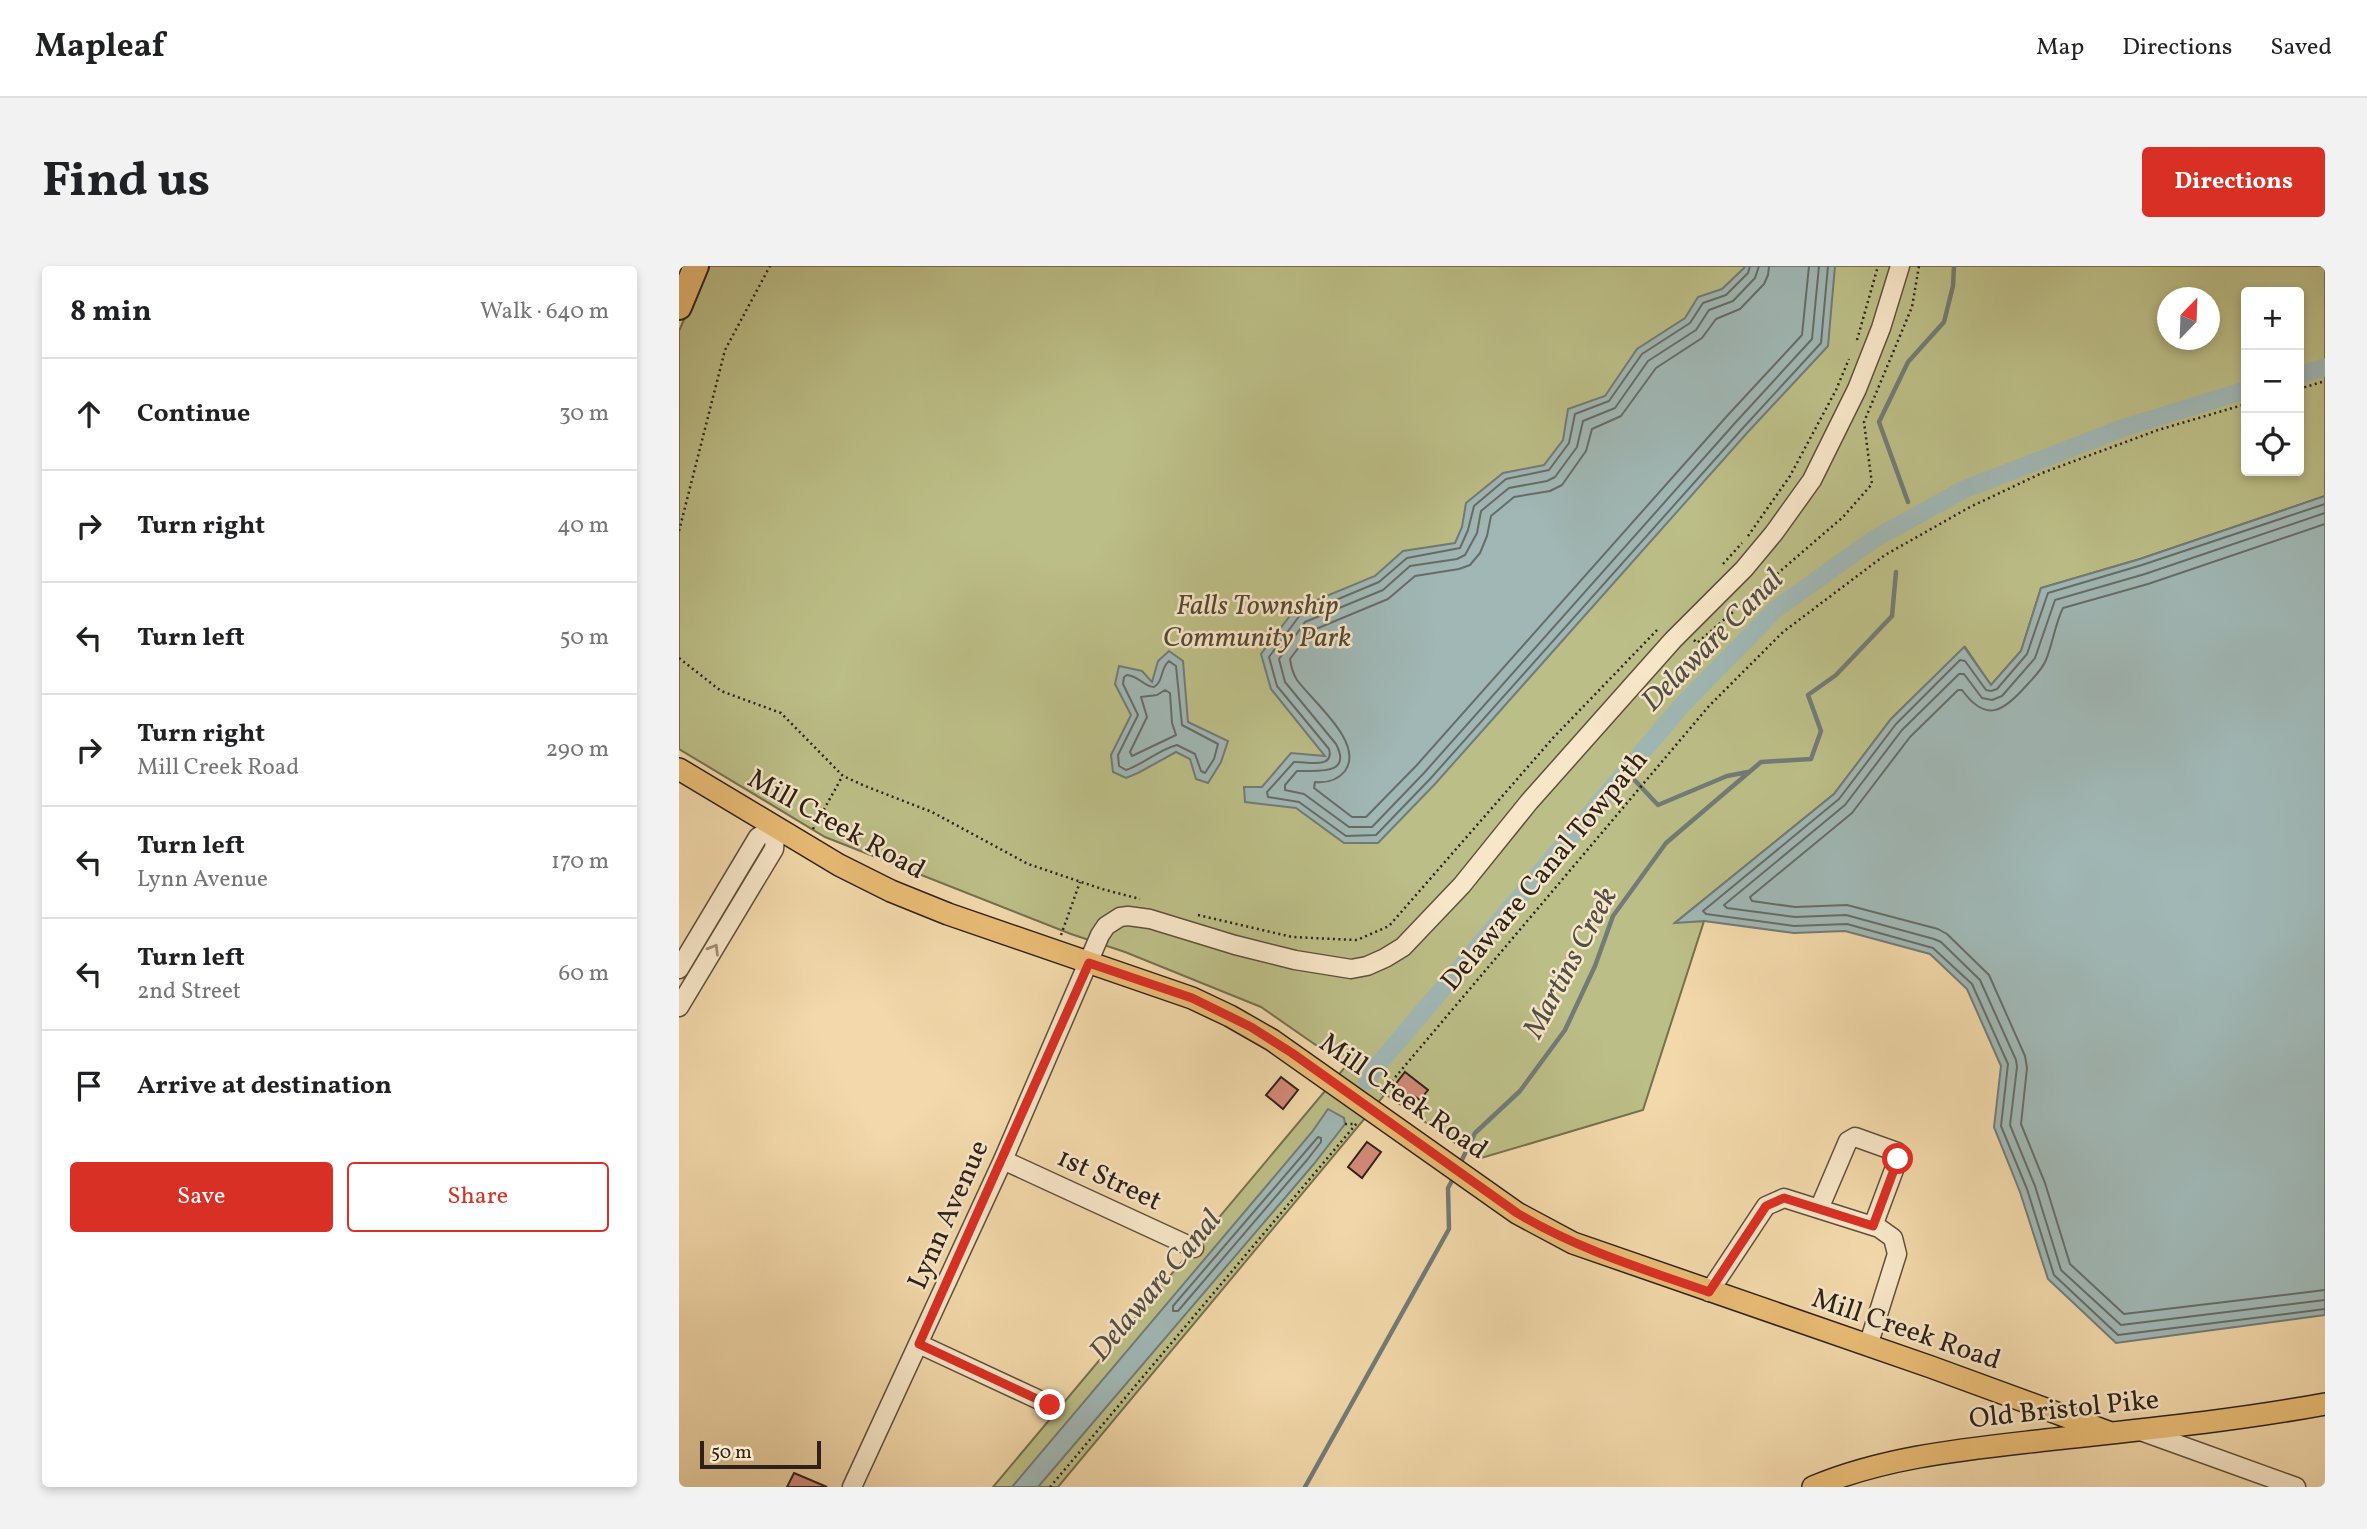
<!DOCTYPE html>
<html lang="en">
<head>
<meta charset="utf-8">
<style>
	body { margin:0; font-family:Vollkorn,serif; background:#f2f2f2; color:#202124 }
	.controls { position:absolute; right:21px; top:21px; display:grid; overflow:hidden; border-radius:7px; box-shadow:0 4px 10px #0003 }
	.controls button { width:63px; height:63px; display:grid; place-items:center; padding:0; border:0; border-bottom:2px solid #e0e0e0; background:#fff; color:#202124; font:35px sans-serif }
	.compass { position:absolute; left:1478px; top:21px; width:63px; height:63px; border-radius:50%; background:#fff; box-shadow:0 4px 10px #0003; rotate:23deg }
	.scale { position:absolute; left:21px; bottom:18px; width:121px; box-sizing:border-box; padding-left:7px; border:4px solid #2e2119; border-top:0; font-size:19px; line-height:24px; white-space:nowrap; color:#2e2119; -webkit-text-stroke:5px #f7e6c8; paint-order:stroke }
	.stop { position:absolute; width:21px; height:21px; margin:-16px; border:5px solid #d93025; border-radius:50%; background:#fff }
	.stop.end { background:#d93025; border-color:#fff; box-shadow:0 2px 7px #0008 }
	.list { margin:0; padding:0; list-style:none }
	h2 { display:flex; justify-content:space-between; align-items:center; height:91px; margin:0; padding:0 28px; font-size:30px }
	h2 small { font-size:23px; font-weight:400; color:#757577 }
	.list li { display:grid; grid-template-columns:46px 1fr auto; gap:21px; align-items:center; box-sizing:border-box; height:112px; padding:0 28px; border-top:2px solid #e0e0e0 }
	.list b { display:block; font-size:26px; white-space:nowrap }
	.list p { margin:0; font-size:23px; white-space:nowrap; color:#757577 }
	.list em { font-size:23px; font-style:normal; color:#757577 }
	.actions { display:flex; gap:14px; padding:21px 28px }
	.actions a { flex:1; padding:16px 0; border:2px solid #d93025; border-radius:7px; text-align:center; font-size:24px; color:#d93025 }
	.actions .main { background:#d93025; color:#fff }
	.icon { flex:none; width:38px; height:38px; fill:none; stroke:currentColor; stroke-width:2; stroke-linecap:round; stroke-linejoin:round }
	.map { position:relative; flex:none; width:1646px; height:1221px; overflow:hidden; border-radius:7px }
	header { display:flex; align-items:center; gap:42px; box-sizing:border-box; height:98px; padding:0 35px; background:#fff; border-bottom:2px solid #e0e0e0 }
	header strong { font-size:33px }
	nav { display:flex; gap:38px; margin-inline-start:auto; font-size:24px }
	.intro { display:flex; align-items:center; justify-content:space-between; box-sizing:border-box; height:168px; padding:0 42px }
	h1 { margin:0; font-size:49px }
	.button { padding:18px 32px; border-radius:7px; background:#d93025; color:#fff; font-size:24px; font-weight:700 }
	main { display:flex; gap:42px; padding:0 42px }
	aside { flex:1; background:#fff; border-radius:7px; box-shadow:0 4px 10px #0003 }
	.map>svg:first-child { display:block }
</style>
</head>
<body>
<header>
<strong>Mapleaf</strong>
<nav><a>Map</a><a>Directions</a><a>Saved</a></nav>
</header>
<div class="intro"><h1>Find us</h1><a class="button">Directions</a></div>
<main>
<aside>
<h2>8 min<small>Walk · 640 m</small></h2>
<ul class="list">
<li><svg class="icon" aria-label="ahead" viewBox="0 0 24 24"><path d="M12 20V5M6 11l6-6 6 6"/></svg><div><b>Continue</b></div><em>30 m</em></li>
<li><svg class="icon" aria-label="right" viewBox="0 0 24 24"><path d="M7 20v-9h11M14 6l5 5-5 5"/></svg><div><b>Turn right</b></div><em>40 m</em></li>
<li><svg class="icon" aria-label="left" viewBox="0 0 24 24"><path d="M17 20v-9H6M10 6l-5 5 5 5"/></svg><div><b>Turn left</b></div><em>50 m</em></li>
<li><svg class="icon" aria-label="right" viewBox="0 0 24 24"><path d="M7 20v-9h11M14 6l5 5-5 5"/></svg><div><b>Turn right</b><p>Mill Creek Road</p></div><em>290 m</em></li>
<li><svg class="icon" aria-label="left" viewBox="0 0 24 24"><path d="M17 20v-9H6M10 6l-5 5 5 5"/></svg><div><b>Turn left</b><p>Lynn Avenue</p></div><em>170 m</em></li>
<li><svg class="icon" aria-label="left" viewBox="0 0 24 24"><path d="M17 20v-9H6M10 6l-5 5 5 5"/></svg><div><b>Turn left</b><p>2nd Street</p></div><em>60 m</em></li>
<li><svg class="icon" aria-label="arrive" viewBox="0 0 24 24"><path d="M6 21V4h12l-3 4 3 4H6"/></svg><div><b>Arrive at destination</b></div></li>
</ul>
<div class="actions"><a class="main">Save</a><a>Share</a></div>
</aside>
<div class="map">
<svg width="1646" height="1221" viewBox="0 0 1646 1221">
	<rect width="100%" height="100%" fill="#f2d8aa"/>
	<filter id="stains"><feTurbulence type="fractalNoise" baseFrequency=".00286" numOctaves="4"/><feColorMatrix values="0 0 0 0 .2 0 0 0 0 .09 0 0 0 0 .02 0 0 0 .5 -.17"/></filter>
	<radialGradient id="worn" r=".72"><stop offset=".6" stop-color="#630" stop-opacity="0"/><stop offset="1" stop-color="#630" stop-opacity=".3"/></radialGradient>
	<!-- green -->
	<path fill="#bcbe87" stroke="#757050" stroke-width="2" fill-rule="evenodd" d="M28,0H1646V230L1461,293L1362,322L1342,385L1312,419L1286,381L1212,453L1155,528L997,656L1025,655L964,844L799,893L706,828L379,1221H314L667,800L582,741L446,686L392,668L146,571L0,483V65ZM1567,26H1620V205H1567ZM1489,32H1531V74H1489Z"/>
	<!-- water -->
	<path fill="#a0b7b5" stroke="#727b77" stroke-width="2" d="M1067,0H1156L1149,80L1068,167L756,518L699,577H665L617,542L566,536L565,521H583L612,487L646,490L592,423L582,388L616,343L696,310L724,285L776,277L783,261L787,237L824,207L865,199L884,174L889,143L926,130L958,83L1006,52L1019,31L1043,23Z
		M1646,230V1049L1437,1077L1369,1013L1341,926L1315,861L1322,800L1288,723L1251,688L1166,665L1115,667L1025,655L996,657L1155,528L1212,453L1285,381L1312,419L1342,385L1362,322L1461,293Z
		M490,385L504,395L509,456L549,475L542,496L529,517L517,513L511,493L497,486L459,507L447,512L434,506L432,489L452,449L436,418L440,400L463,405L473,416L479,395Z
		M649,843L665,852L666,858L634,899L359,1221H333L633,866Z"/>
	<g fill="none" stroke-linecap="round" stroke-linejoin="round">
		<!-- shore -->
		<path stroke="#676c67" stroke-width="2" d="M1071,0L1069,7L1047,29L1024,37L1011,57L963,88L930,135L896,148L890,177L870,204L827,213L795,240L789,264L781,282L728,292L700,316L621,349L590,391L598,420L650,483C656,504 626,495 615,496L588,526L589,531L620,536L667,570L697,569L751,513L1063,163L1142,77L1149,0
			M1080,0L1076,12L1054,35L1030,44L1017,64L969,95L936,142L904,155L898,181L876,211L868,215L830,222L802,245L798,267L786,289L778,293L731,300L704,324L626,356L600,393L606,416L657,478C674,511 635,504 618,505L606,519V524L625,528L670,561H693L745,507L1056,157L1133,73L1140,0
			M1090,0L1089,9L1085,18L1061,43L1037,53L1023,72L977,102L942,150L913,163L907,185L883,219L871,225L835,231L812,250L808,270L801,287L791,299L780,303L736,310L709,333L632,365L611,393C612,400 614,408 618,414C633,435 686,477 666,505C658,515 647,517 636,516L635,522L673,551H687L737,500L1048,150L1123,69L1130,0
			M1646,238L1463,299L1369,327L1348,388L1318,423L1312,425L1307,424L1286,395L1281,394L1217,458L1160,533L1024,645L1027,648L1115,660L1168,658L1254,682L1293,718L1329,798L1322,860L1348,923L1375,1009L1439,1069L1646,1043
			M1646,247L1466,308L1376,334L1356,392L1323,430L1313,434L1303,432L1285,408H1280L1223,464L1166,539L1045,639L1048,642L1116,651L1167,649L1255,673L1262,676L1301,714L1337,794L1338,801L1331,859L1356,920L1382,1004L1442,1059L1646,1034
			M1646,258L1469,318L1384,342C1376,358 1374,377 1367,394C1363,404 1354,412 1347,420C1324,446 1307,457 1283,424H1279L1231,471L1173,547L1071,631L1073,635L1116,641L1168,639L1259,663L1268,668L1310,709L1346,790L1348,802L1342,858L1366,917L1391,998L1445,1048L1646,1024
			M490,395L497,400L503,459L539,478L535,493L526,507L522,505L516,488L498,479C479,484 465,498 447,504L440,500L439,489L459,449L444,418L445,411L448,409C462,411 465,421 475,421C485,415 481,402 490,395Z
			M486,424L491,427L493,457L497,469L453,490L451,486L468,451L462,431L478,429Z
			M639,871L642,872V876L628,894L499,1045H494V1040Z"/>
		<!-- stream -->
		<path stroke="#727b77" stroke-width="4.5" d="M1229,236L1200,156L1229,96L1265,56L1274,20L1275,0
			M947,505L979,539L1048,510L1069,506
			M780,900L796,867L841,825L886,764L916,700L934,650L987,577L1082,496L1132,493L1142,465L1129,429L1157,409L1213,350L1217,306
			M626,1221L770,963L769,922L775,911"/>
		<!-- canal -->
		<path stroke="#a0b7b5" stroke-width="18" d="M1620,109L1646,101
			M688,815L693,806L1003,439L1097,343L1195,273L1286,223L1444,162L1567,124"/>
	</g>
	<!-- building -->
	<path fill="#d38a78" stroke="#2e2119" stroke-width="2" d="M726,806L749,824L741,834L735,830L732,834L715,820Z
		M602,811L619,824L604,843L587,829Z
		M688,876L702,886L683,912L669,901Z
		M115,1207L148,1221H108Z"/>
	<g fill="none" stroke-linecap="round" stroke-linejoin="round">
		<!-- minor casing -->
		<g stroke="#5f4f3d" stroke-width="21">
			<path id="minor" d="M0,703L79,571L97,561
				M0,741L95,583L97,561
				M324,894L515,982
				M1140,943L1169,875L1176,871L1218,886L1219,893L1194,960
				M1030,1026L1087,940L1105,932L1200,962L1214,972L1218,988L1189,1080
				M240,1078L371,1139
				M1459,1164L1617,1221
				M173,1221L324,894L421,669L427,660L441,651L449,650L471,653L556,679L616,694L672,703L688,700L706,692L724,681L783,619L850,536L994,374L1065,303L1095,267L1133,214L1178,123L1202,62L1221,0"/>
		</g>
		<!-- major casing -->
		<g stroke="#2e2119" stroke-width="24">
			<path id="major" d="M0,503L160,599L212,625L269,648L513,732L551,750L593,774L838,947L894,977L1252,1101L1432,1167
				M1134,1221C1208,1190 1289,1183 1367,1174C1460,1164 1554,1155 1646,1138"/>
		</g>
		<!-- highway casing -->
		<g stroke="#2e2119" stroke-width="28">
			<path id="highway" d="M0,41L17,0"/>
		</g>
		<!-- path -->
		<path stroke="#2e2119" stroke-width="2.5" stroke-dasharray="2 3.5" stroke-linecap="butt" d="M1178,74L1199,0
			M1620,123L1646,115
			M0,265L46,84L91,0
			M1069,270L1111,210L1157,124L1170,93
			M1044,298L1063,277
			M1015,374L1018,377L1164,251L1193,218L1185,156L1233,41L1240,0
			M0,392L42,425L102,447L164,510L186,520L253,546L349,598L423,623L461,633
			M134,563L163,511
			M519,649L613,671L678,674L710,660L874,472L980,362
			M382,669L401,616
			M702,828L1030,440L1104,366L1206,289L1291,241L1363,207L1479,164L1567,138
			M666,858H676
			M371,1221L678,857"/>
		<!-- minor -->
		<use href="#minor" stroke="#f7e6c8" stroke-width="18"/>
		<!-- major -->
		<use href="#major" stroke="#e9bc75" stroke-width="21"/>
		<!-- highway -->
		<use href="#highway" stroke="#e9bc75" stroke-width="24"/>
	</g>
	<!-- one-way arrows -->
	<defs><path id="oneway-chevron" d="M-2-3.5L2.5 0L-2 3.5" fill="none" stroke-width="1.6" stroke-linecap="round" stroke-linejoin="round" transform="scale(1.75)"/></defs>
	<use stroke="#9d8d79" href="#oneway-chevron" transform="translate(35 683) rotate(-59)"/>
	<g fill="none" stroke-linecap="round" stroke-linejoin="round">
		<!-- route -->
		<path stroke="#d93025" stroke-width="9" d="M371,1139L240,1078L410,697L513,732L572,761L613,787L838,947C898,983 964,1003 1030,1026L1087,940L1105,932L1194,960L1219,893"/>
	</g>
	<g text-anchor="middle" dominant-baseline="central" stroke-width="5" stroke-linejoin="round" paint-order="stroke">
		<!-- park labels -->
		<g font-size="28" font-style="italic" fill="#524834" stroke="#f7e6c8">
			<text x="578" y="340">Falls Township<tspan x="578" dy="32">Community Park</tspan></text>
		</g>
		<!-- street labels -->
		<g font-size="28" fill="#2e2119" stroke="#f7e6c8">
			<text transform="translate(157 559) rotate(29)">Mill Creek Road</text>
			<text transform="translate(866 605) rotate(-50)">Delaware Canal Towpath</text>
			<text transform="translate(724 831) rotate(35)">Mill Creek Road</text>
			<text transform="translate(430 914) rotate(25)">1st Street</text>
			<text transform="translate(270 949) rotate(-66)">Lynn Avenue</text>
			<text transform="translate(1227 1064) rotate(19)">Mill Creek Road</text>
			<text transform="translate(1385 1144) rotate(-6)">Old Bristol Pike</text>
		</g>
		<!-- water labels -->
		<g font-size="30" font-style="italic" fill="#504e48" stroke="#f7e6c8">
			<text transform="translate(1034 375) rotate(-45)">Delaware Canal</text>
			<text transform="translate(892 697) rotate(-62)">Martins Creek</text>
			<text transform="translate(477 1020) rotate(-50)">Delaware Canal</text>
		</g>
	</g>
	<rect width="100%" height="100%" filter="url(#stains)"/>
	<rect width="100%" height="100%" fill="url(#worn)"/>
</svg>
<div class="controls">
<button>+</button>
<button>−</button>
<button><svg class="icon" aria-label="locate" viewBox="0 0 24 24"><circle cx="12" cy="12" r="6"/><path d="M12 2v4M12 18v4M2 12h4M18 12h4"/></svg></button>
</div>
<svg class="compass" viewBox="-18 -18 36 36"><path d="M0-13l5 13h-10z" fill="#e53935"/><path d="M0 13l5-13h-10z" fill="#757577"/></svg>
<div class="scale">50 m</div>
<div class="stop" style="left:1219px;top:893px"></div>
<div class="stop end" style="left:371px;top:1139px"></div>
</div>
</main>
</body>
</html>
